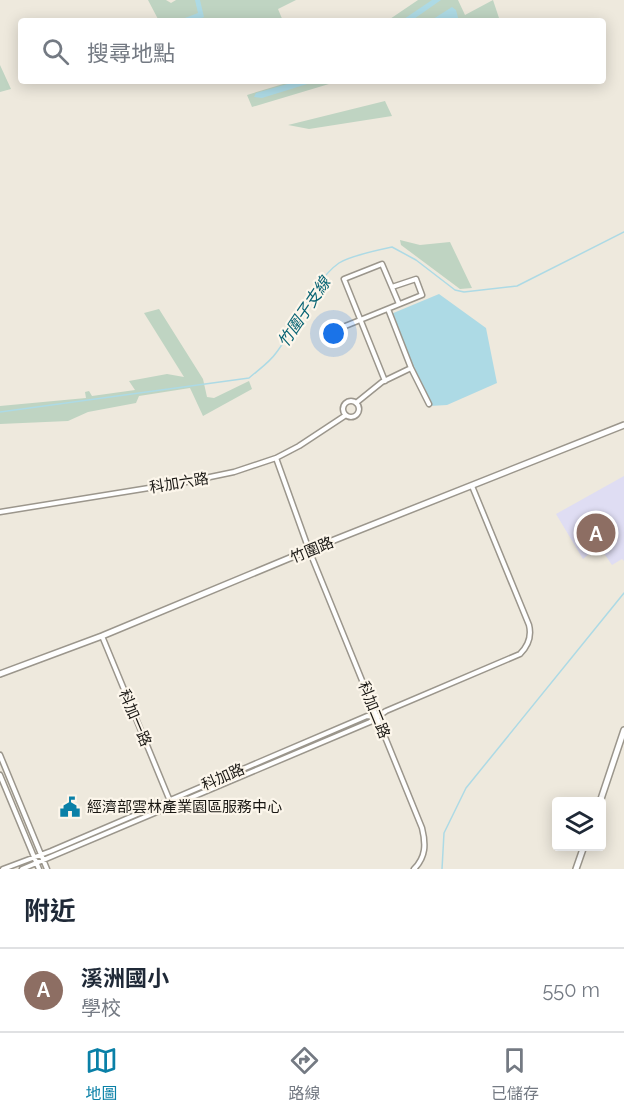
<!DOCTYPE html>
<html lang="zh-TW">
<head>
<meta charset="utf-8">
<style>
	body { margin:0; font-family:Raleway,"Noto Sans TC",sans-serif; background:#f2f2f3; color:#1f2937 }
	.controls { position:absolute; right:18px; bottom:18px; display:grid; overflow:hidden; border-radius:6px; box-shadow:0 3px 15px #0003 }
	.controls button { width:54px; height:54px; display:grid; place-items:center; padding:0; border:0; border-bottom:2px solid #e0e1e3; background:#fff; color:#1f2937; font:30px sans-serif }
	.you { position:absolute; left:334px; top:334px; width:21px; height:21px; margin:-15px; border:4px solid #fff; border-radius:50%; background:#1a73e8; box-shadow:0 0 0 9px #1a73e833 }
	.badge { display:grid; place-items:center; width:39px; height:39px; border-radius:50%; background:#0a80a7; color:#fff; font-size:20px; font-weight:700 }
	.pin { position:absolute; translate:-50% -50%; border:3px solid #fff; box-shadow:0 2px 6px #0006 }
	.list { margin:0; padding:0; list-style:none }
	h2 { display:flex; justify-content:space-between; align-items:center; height:78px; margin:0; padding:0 24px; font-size:26px }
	h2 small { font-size:20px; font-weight:400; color:#747a83 }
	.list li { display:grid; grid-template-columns:39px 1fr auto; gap:18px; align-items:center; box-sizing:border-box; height:84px; padding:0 24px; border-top:2px solid #e0e1e3 }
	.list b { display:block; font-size:22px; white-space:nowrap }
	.list p { margin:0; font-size:20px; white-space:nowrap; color:#747a83 }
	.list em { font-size:20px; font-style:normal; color:#747a83 }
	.icon { flex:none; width:33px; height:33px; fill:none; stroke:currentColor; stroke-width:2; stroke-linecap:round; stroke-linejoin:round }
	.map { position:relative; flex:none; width:624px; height:869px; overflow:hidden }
	.search { position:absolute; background:#fff; box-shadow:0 3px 15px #0003; left:18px; right:18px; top:18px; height:66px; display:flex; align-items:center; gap:15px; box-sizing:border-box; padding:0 21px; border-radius:6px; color:#747a83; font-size:22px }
	.sheet { height:162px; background:#fff }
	nav { display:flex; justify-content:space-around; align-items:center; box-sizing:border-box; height:84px; border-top:2px solid #e0e1e3; background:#fff; font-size:16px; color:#747a83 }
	nav a { display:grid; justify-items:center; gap:3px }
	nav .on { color:#0a80a7 }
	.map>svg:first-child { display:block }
</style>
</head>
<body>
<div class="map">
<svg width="624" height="869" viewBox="0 0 624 869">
	<rect width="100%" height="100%" fill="#eee9dd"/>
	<!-- commercial -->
	<path fill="#dfddf3" d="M624,476V561L622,559L612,565L603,552L589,554L583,559L556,514Z"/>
	<!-- green -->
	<path fill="#bfd4c2" d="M148,0H166L171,3L176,0H296L278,9L283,21H159Z
		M418,0H458L465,15L493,0L500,21H387Z
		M0,65L11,89L0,92Z
		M293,81H339L252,107L247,95Z
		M385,101L392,116L309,129L288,125Z
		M400,240L420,245L450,242L472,288L460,289L401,245Z
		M159,309L203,379L207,397L214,398L249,381L252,389L203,416L190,388L139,396L136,403L88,412L68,421L0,424V406L86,398L85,392L89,391L92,396L135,390L129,381L167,374L184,377L144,313Z"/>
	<!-- water -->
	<path fill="#addae5" d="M195,0H200L204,17L194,21H177L198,13Z
		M432,0H441L411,21H401Z
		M452,7L456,10L459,21H430Z
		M298,81H317L262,98L254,97L256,93Z
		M439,294L486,328L497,383L447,405L430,406L391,314Z"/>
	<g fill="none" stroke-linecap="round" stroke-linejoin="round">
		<!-- stream -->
		<path stroke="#addae5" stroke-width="1.5" d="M0,412L249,378C258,370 269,363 276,353C295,329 313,281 339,263C349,256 379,250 392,247L416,260L455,290L464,292L517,286L624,232
			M442,869L444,833L466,788L624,593"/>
		<!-- street casing -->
		<g stroke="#9b968c" stroke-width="7">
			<path id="street" d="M388,309L411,368L429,404
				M323,335L422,295L416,279L392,287
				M385,381L344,279L382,264L399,304
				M343 409a8 8 0 1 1 16 0a8 8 0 1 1-16 0Z
				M356,403L382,382L411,368
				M276,458L309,550L422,828C426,844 426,857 414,869
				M0,512L186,482L234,472L276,458L299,446L346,415
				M102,636L172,806
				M0,755L47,869
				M0,775L39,869
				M3,869L51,851L367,716L375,717
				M22,869L370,722L386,711L520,654C528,646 532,637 529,625L472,486"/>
		</g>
		<!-- secondary casing -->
		<g stroke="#9b968c" stroke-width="8">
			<path id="secondary" d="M0,674L102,636L309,550L624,425
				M600,802L624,730
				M576,869L584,846"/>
		</g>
		<!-- street -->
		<use href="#street" stroke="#fff" stroke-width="4"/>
		<!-- secondary -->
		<use href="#secondary" stroke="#fff" stroke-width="5"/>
	</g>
	<!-- icons -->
	<defs>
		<g id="civic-bare" transform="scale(1.62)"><path d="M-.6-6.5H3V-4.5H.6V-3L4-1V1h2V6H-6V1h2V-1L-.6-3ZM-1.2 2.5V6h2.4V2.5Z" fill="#0a80a7" stroke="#fcf6eb" stroke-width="2.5" paint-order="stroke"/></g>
	</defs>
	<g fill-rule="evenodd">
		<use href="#civic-bare" x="70" y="807"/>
	</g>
	<g text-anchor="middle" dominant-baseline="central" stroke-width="4.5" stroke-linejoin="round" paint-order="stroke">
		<!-- street labels -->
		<g font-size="15" fill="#1a1814" stroke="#fcf6eb">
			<text transform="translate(179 483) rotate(-9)">科加六路</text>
			<text transform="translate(312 550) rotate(-22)">竹圍路</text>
			<text transform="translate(374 710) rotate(68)">科加二路</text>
			<text transform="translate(135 718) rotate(67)">科加一路</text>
			<text transform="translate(223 777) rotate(-23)">科加路</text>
		</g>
		<!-- poi labels -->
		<g font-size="15" fill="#1a1814" stroke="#fcf6eb" text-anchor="start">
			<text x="87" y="807">經濟部雲林產業園區服務中心</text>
		</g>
		<!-- water labels -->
		<g font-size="16" font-style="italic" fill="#076373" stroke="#fcf6eb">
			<text transform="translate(304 312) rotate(-56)">竹圍子支線</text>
		</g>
	</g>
</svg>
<div class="controls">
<button><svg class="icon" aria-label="layers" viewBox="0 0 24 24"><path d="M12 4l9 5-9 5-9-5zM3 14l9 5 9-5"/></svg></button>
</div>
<div class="you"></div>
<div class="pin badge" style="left:596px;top:533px;background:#8d6e63">A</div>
<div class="search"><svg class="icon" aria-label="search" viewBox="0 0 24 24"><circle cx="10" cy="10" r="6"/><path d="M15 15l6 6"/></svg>搜尋地點</div>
</div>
<section class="sheet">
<h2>附近<small></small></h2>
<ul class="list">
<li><span class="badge" style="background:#8d6e63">A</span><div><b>溪洲國小</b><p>學校</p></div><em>550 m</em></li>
</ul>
</section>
<nav>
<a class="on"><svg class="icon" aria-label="map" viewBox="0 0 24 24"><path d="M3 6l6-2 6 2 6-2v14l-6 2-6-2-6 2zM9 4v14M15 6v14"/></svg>地圖</a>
<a><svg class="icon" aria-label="directions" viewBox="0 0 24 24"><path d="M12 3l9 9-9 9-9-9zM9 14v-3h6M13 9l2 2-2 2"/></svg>路線</a>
<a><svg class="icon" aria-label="saved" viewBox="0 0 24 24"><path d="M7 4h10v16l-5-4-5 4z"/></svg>已儲存</a>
</nav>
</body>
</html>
